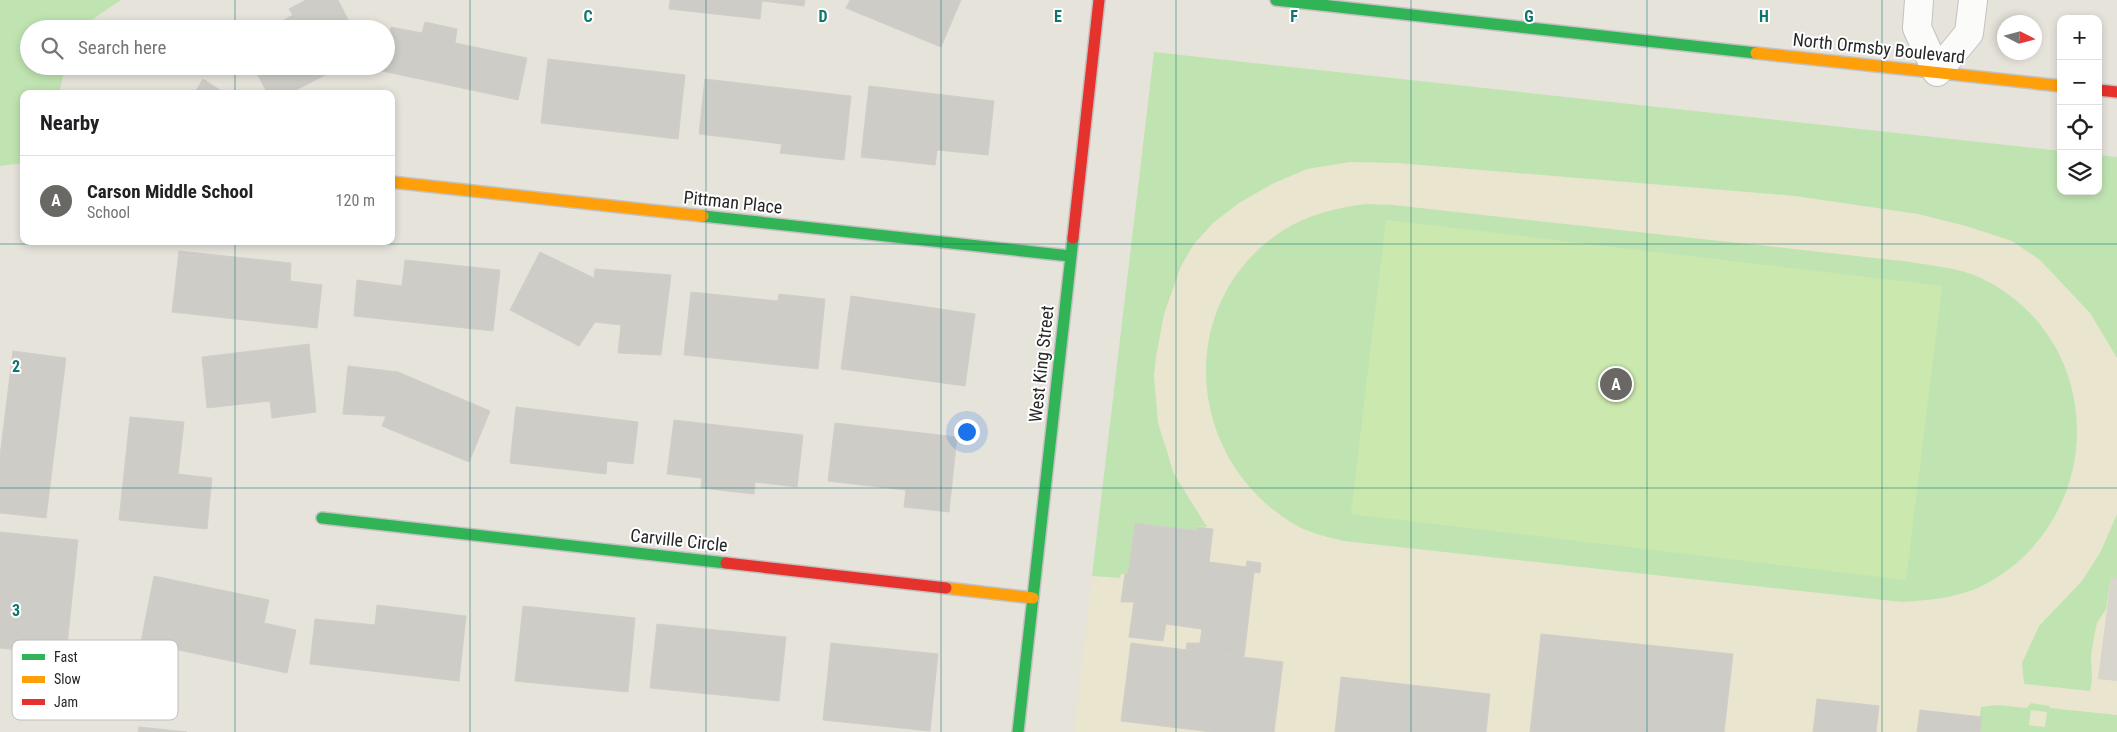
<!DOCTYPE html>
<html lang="en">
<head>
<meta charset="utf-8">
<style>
	body { margin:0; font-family:"Roboto Condensed",sans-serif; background:#f6f6f6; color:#202124 }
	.controls { position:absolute; right:15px; top:15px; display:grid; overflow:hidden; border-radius:10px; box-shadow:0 2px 8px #0003 }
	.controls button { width:45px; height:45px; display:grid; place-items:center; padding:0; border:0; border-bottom:1px solid #e0e0e0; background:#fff; color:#202124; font:25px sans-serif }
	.compass { position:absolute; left:1997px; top:15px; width:45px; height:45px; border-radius:50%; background:#fff; box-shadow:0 2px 8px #0003; rotate:96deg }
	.you { position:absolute; left:966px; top:431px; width:18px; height:18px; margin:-12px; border:4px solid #fff; border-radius:50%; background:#1a73e8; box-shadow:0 0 0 8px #1a73e833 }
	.badge { display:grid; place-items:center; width:32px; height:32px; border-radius:50%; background:#696865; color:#fff; font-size:16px; font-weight:700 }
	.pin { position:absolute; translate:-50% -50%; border:2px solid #fff; box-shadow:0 1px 5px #0006 }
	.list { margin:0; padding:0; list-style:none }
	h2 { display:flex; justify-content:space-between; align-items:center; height:65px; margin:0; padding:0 20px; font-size:21px }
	h2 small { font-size:16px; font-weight:400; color:#757577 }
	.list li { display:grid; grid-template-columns:32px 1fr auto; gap:15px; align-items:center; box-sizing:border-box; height:90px; padding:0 20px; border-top:1px solid #e0e0e0 }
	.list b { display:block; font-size:19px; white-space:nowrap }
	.list p { margin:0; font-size:16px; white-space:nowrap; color:#757577 }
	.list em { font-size:16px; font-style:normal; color:#757577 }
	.icon { flex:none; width:28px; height:28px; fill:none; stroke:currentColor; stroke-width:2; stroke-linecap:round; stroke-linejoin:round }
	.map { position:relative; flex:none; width:2117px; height:732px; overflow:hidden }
	.search { position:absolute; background:#fff; box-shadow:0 2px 8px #0003; left:20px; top:20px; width:375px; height:55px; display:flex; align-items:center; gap:12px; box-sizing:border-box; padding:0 18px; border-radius:28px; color:#757577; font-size:19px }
	.panel { position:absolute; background:#fff; box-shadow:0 2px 8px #0003; left:20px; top:90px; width:375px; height:155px; border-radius:10px }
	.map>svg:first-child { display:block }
</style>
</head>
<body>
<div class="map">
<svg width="2117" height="732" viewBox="0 0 2117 732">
	<rect width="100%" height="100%" fill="#e6e3db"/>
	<!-- education -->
	<path fill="#eae5ce" d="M1154,52L2061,151V191H2098V155L2117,157V732H1074Z"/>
	<!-- green -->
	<path fill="#c0e4b1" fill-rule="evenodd" d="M0,0H121L78,29H29V66H65L59,94H24V163L0,166Z
		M1154,52L2061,151V191H2098V155L2117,157V358L2090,313L2040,260L2012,241L1966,226L1918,214L1795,196L1397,163L1350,162L1307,169L1272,184L1239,203L1213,223L1194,244L1181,266L1164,314L1156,357L1154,376L1158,423L1174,474L1207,527L1197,526V531L1135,523L1128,574H1121L1120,578L1092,576Z
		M1368,204L1393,205L1911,262C1934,266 1959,268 1981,278C2109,340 2108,519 1984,585C1959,598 1930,600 1902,602L1344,541C1327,537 1309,533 1294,524C1185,459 1173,303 1282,231C1307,215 1337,207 1368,204Z
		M2117,514V578H2111L2106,609L2097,623L2094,637L2091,655L2092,679L2090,691L2024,684L2022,663L2039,626L2082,581L2101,551Z
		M2031,703L2049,706L2050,708L2117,715V732H1978L1981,707L1997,705L2027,708ZM2031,710L2047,712L2045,727L2029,725Z"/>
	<!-- pitch -->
	<path fill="#cbe9ae" d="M1386,220L1942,286L1906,580L1351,514Z"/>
	<!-- plaza -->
	<path fill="#d8d5cc" d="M2111,577L2117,578V681L2098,679Z"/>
	<!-- building -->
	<path fill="#ceccc7" stroke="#d1cec8" d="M306,0H338L353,29H267L293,15L289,9Z
		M670,0H805L804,6L762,1L760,19L669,9Z
		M850,0H961L941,47L846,8Z
		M425,22L457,29L455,43L527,58L518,100L382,71L383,66H386V48L391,27L422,33Z
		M548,59L685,75L678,139L541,123Z
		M253,66H333L335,70L288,94H268Z
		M203,79L226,94H194Z
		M705,79L851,96L844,160L780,153L782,144L699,134Z
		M869,86L994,101L988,155L937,150L935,165L861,157Z
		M179,251L291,263L290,281L322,285L317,328L172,312Z
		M540,252L594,278L595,269L671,275L661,355L618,353L621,325L595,322L579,346L510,310Z
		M405,260L500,270L493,331L354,316L357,280L402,286Z
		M691,292L778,301L779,294L825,299L818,369L684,355Z
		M851,296L975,314L965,386L841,369Z
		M309,344L316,412L272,418L270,401L207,408L202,357Z
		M13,351L66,358L46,518L0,513V456Z
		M348,366L398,372L490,411L469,462L382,426L386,416L343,414Z
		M516,407L638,422L633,464L607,461L606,474L510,463Z
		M130,417L184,422L178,474L212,478L207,529L119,520Z
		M674,420L803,435L797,487L755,482L754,494L701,488L702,478L667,474Z
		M835,423L957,437L949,512L904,507L906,490L828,481Z
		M1135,523L1197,531V527L1213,529L1209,562L1246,567L1247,561L1261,563L1260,573L1254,572L1244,657L1186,650L1187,643H1200L1202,629L1166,624L1163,641L1129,637L1134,602H1121L1125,574H1128Z
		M0,532L78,540L66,655L0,648Z
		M154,576L269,600L264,623L296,630L287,673L141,642Z
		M377,605L466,616L459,681L310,664L315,619L375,625Z
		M523,606L635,618L628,692L515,681Z
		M657,624L786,637L779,701L650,688Z
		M1541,634L1733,654L1724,732H1530Z
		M831,643L938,654L930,731L823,720Z
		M1131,643L1283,662L1274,732H1212L1121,721Z
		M1341,677L1490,694L1486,732H1335Z
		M1817,699L1879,706L1876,732H1813Z
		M1920,710L1982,717L1980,732H1917Z
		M139,727L187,732H138Z"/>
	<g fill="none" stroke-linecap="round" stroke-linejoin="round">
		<!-- street casing -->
		<g stroke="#c3c1c1" stroke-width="30">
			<path id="street" d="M1919,0L1917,28L1937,72L1969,33L1973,0"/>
		</g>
		<!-- fast casing -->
		<g stroke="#c3c1c1" stroke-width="14">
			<path id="fast" d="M1276,0L1756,53
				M703,216L1070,256
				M322,518L726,563
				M1018,732L1073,238"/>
		</g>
		<!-- slow casing -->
		<g stroke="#c3c1c1" stroke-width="14">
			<path id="slow" d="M1756,53L2061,86
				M391,182L703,216
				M946,588L1033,598"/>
		</g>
		<!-- jam casing -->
		<g stroke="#c3c1c1" stroke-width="14">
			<path id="jam" d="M2098,90L2117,92
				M1073,238L1099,0
				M726,563L946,588"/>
		</g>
		<!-- street -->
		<use href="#street" stroke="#fbfbfa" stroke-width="28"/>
		<!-- fast -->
		<use href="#fast" stroke="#30b455" stroke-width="11"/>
		<!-- slow -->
		<use href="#slow" stroke="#ff9f0a" stroke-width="11"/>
		<!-- jam -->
		<use href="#jam" stroke="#e5322d" stroke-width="11"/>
	</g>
	<!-- grid -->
	<path fill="none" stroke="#0f766e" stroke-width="1" stroke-opacity="0.55" d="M235,0V29M470,0V732M706,0V732M941,0V732M1176,0V732M1411,0V732M1647,0V732M1882,0V732M235,66V94M235,241V732M0,244H2117M0,488H2117"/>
	<g text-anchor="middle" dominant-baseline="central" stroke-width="4" stroke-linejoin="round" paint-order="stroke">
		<!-- street labels -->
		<g font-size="18" fill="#262626" stroke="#fff">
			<text transform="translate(1879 48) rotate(6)">North Ormsby Boulevard</text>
			<text transform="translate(733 202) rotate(6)">Pittman Place</text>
			<text transform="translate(1041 364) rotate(-84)">West King Street</text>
			<text transform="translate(679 540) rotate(6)">Carville Circle</text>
		</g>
	</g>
	<!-- legend -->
	<rect x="12" y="640" width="166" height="80" rx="8" fill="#fff" stroke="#bebebe" stroke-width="1"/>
	<rect x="22" y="654" width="23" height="6" fill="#30b455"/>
	<rect x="22" y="676" width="23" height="7" fill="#ff9f0a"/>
	<rect x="22" y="699" width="23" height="6" fill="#e5322d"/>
	<g font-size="14" fill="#262626">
		<text x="54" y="662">Fast</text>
		<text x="54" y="684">Slow</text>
		<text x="54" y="707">Jam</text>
	</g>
	<g font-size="16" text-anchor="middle" font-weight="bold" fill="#0f766e" stroke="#fff" stroke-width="4" stroke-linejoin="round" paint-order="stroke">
		<text x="588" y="22">C</text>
		<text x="823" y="22">D</text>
		<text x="1058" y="22">E</text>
		<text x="1294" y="22">F</text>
		<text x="1529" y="22">G</text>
		<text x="1764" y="22">H</text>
		<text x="16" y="372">2</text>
		<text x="16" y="616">3</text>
	</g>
</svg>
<div class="controls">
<button>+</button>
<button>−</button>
<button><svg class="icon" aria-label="locate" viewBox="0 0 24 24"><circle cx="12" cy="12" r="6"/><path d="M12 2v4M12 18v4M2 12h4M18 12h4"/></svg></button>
<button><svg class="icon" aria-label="layers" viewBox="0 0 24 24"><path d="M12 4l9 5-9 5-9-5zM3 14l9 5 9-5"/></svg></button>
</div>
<svg class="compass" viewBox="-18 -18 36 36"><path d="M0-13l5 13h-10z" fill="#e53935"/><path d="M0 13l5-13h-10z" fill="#757577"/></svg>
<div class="you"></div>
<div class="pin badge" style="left:1616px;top:384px">A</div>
<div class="search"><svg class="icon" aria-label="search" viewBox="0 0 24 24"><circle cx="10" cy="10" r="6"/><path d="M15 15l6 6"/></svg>Search here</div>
<section class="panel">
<h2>Nearby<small></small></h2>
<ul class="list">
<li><span class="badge">A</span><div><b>Carson Middle School</b><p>School</p></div><em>120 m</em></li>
</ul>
</section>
</div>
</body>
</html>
